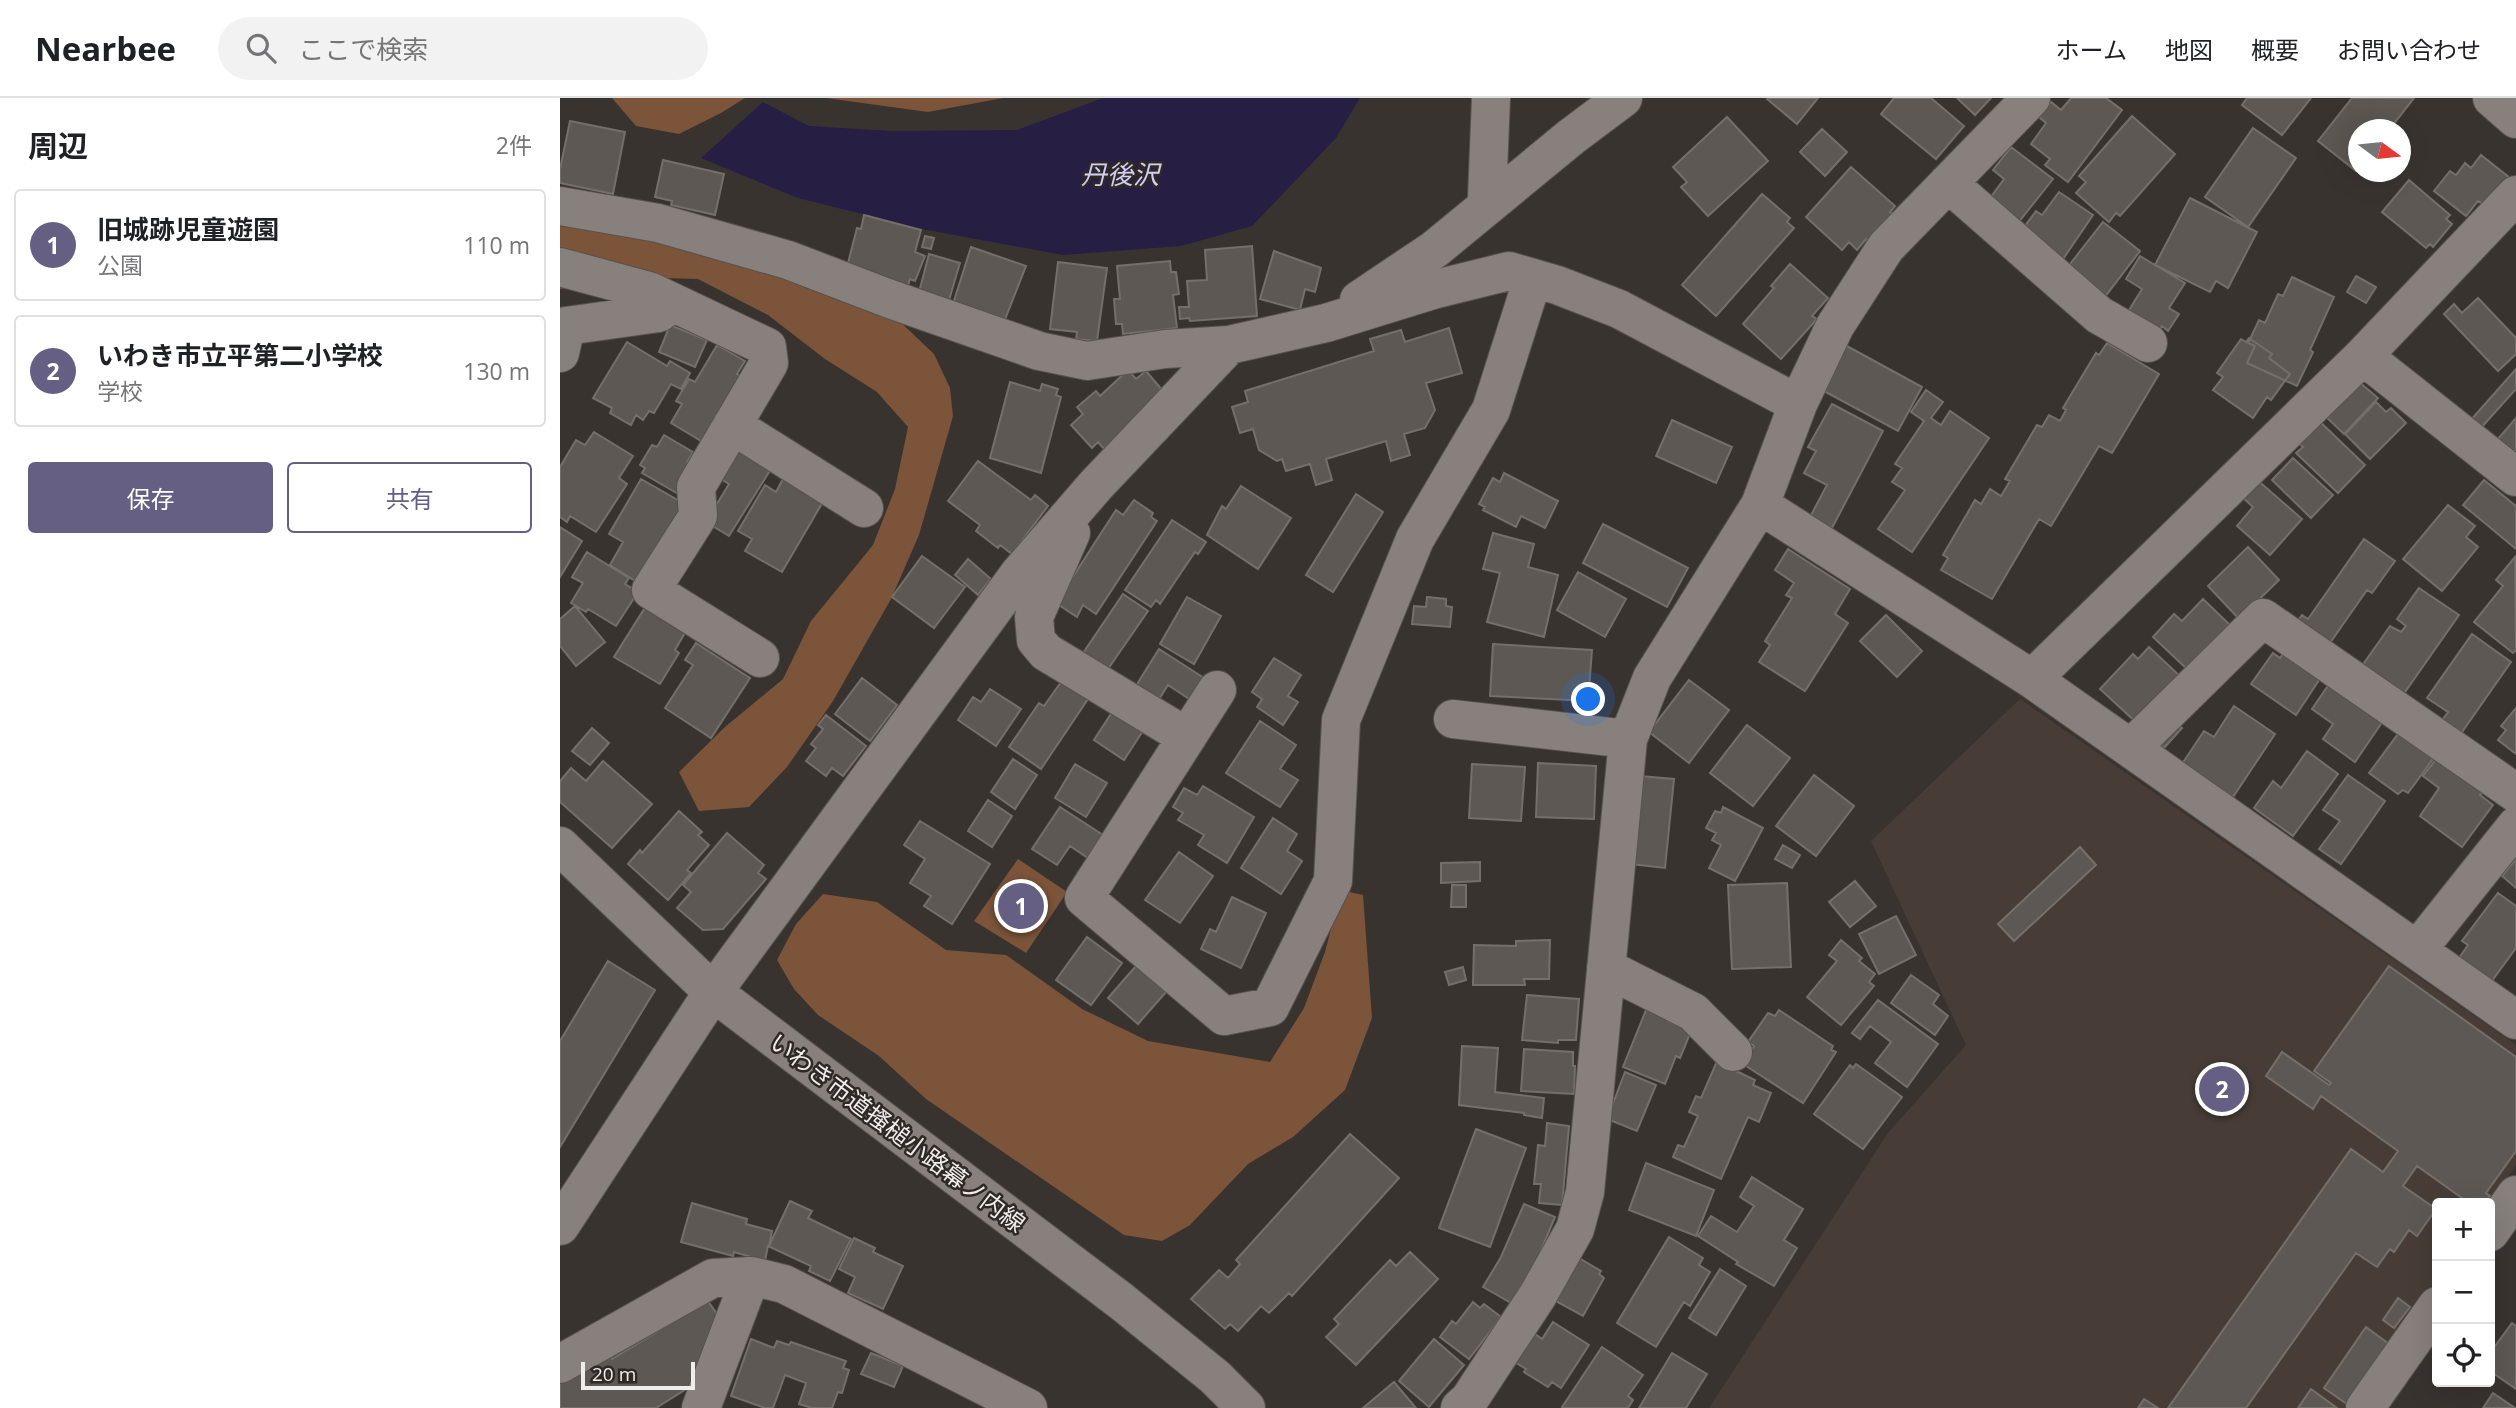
<!DOCTYPE html>
<html lang="ja">
<head>
<meta charset="utf-8">
<style>
	body { margin:0; font-family:"Open Sans","Noto Sans JP",sans-serif; background:#f2f2f2; color:#202124 }
	.controls { position:absolute; right:21px; bottom:21px; display:grid; overflow:hidden; border-radius:7px; box-shadow:0 7px 28px #0002 }
	.controls button { width:63px; height:63px; display:grid; place-items:center; padding:0; border:0; border-bottom:2px solid #e0e0e0; background:#fff; color:#202124; font:35px sans-serif }
	.compass { position:absolute; left:1788px; top:21px; width:63px; height:63px; border-radius:50%; background:#fff; box-shadow:0 7px 28px #0002; rotate:105deg }
	.scale { position:absolute; left:21px; bottom:18px; width:114px; box-sizing:border-box; padding-left:7px; border:4px solid #f1edeb; border-top:0; font-size:19px; line-height:24px; white-space:nowrap; color:#f1edeb; -webkit-text-stroke:5px #2f2926; paint-order:stroke }
	.you { position:absolute; left:1029px; top:602px; width:24px; height:24px; margin:-18px; border:5px solid #fff; border-radius:50%; background:#1a73e8; box-shadow:0 0 0 10px #1a73e833 }
	.badge { display:grid; place-items:center; width:46px; height:46px; border-radius:50%; background:#655f83; color:#fff; font-size:23px; font-weight:700 }
	.pin { position:absolute; translate:-50% -50%; border:4px solid #fff; box-shadow:0 2px 7px #0006 }
	.list { margin:0; padding:0; list-style:none }
	h2 { display:flex; justify-content:space-between; align-items:center; height:91px; margin:0; padding:0 28px; font-size:30px }
	h2 small { font-size:23px; font-weight:400; color:#757577 }
	.list li { display:grid; grid-template-columns:46px 1fr auto; gap:21px; align-items:center; box-sizing:border-box; height:112px; margin:0 14px 14px; padding:0 14px; border:2px solid #e0e0e0; border-radius:7px }
	.list b { display:block; font-size:26px; white-space:nowrap }
	.list p { margin:0; font-size:23px; white-space:nowrap; color:#757577 }
	.list em { font-size:23px; font-style:normal; color:#757577 }
	.actions { display:flex; gap:14px; padding:21px 28px }
	.actions a { flex:1; padding:16px 0; border:2px solid #655f83; border-radius:7px; text-align:center; font-size:24px; color:#655f83 }
	.actions .main { background:#655f83; color:#fff }
	.icon { flex:none; width:38px; height:38px; fill:none; stroke:currentColor; stroke-width:2; stroke-linecap:round; stroke-linejoin:round }
	.map { position:relative; flex:none; width:1956px; height:1310px; overflow:hidden }
	header { display:flex; align-items:center; gap:42px; box-sizing:border-box; height:98px; padding:0 35px; background:#fff; border-bottom:2px solid #e0e0e0 }
	header strong { font-size:33px }
	nav { display:flex; gap:38px; margin-inline-start:auto; font-size:24px }
	.search { width:490px; height:63px; background:#f2f2f2; display:flex; align-items:center; gap:18px; box-sizing:border-box; padding:0 24px; border-radius:38px; color:#757577; font-size:26px }
	main { display:flex }
	aside { flex:1; background:#fff }
	.map>svg:first-child { display:block }
</style>
</head>
<body>
<header>
<strong>Nearbee</strong>
<div class="search"><svg class="icon" aria-label="search" viewBox="0 0 24 24"><circle cx="10" cy="10" r="6"/><path d="M15 15l6 6"/></svg>ここで検索</div>
<nav><a>ホーム</a><a>地図</a><a>概要</a><a>お問い合わせ</a></nav>
</header>
<main>
<aside>
<h2>周辺<small>2件</small></h2>
<ul class="list">
<li><span class="badge">1</span><div><b>旧城跡児童遊園</b><p>公園</p></div><em>110 m</em></li>
<li><span class="badge">2</span><div><b>いわき市立平第二小学校</b><p>学校</p></div><em>130 m</em></li>
</ul>
<div class="actions"><a class="main">保存</a><a>共有</a></div>
</aside>
<div class="map">
<svg width="1956" height="1310" viewBox="0 0 1956 1310">
	<rect width="100%" height="100%" fill="#393330"/>
	<!-- built -->
	<path fill="#473d36" d="M1460,601L1956,947V1067L1929,1105H1877V1180L1787,1310H1149L1328,1035L1406,947L1311,743Z"/>
	<!-- green -->
	<path fill="#7b543a" d="M52,0H185L161,15L119,36L76,28Z
		M266,0H443L368,14Z
		M0,128L112,144L333,217L374,256L390,290L393,318L359,437L331,501L273,603L227,669L189,709L139,713L119,674L165,629L223,581L251,523L313,447L335,391L348,329L317,294L265,261L208,217L138,181L67,179L0,191Z
		M458,761L507,794L466,855L414,823Z
		M781,792L803,797L812,920L785,992L733,1039L688,1066L630,1127L602,1143L564,1137L366,1001L319,958L258,917L234,891L217,862L236,826L263,796L317,804L386,852L446,857L522,911L588,943L710,964L744,910L765,854Z"/>
	<!-- water -->
	<path fill="#271e43" d="M543,0H800L776,40L692,128L621,148L503,157L362,131L238,100L141,60L203,4L249,28L332,33L457,32Z"/>
	<!-- building -->
	<path fill="#5e5854" stroke="#756f6b" stroke-width="2" d="M1208,0H1258L1237,26L1207,1Z
		M1334,0H1371L1404,28L1376,61L1321,16Z
		M1397,0H1431L1415,17Z
		M1511,0H1546L1562,12L1508,84L1485,67L1490,61L1471,46L1486,25L1479,19L1491,4L1501,12Z
		M1687,0H1751L1722,37L1682,7Z
		M1792,0H1854L1829,32H1798V70L1796,73L1758,43Z
		M1572,18L1615,56L1560,118L1556,115L1549,124L1516,95L1526,84L1519,78Z
		M1167,19L1208,63L1148,118L1121,89L1127,84L1113,69Z
		M10,23L65,34L53,96L0,85V71Z
		M1693,30L1736,60L1688,129L1645,99Z
		M1262,31L1287,54L1265,78L1240,54Z
		M1451,49L1493,81L1454,130L1430,100L1444,81L1433,72Z
		M1921,57L1950,80L1927,109L1918,103L1906,118L1874,93L1890,73L1896,77L1905,65L1911,70Z
		M103,62L164,76L155,117L111,107L112,103L95,99Z
		M1291,69L1335,108L1330,114L1333,117L1309,144L1306,141L1297,152L1289,144L1282,152L1246,119Z
		M1849,82L1890,117L1886,121L1892,126L1873,149L1870,146L1866,150L1822,114Z
		M1499,94L1533,117L1499,167L1462,132L1476,113L1482,117Z
		M1202,96L1230,120L1227,124L1234,130L1156,218L1122,187Z
		M1630,100L1697,134L1668,190L1656,183L1650,194L1595,167Z
		M304,117L361,132L355,154L365,158L355,183L350,181L347,190L287,169L297,130L301,131Z
		M1543,124L1580,153L1541,204L1503,175Z
		M365,138L374,140L371,151L362,149Z
		M692,148L697,218L630,223L629,220L620,221L619,209H629L627,183L647,182L645,152Z
		M411,149L466,168L444,224L393,206Z
		M714,153L761,170L755,194L745,191L740,212L700,201Z
		M369,156L400,165L389,202L359,194Z
		M1580,158L1625,185L1609,210L1619,216L1608,233L1602,228L1597,236L1566,217L1582,191L1566,181Z
		M610,163L611,174H616L619,196L613,197L617,230L563,236L562,226H556L554,201H560L557,168Z
		M498,164L547,170L537,243L516,241L517,234L490,231Z
		M1230,166L1268,200L1252,218L1257,221L1221,261L1183,226L1214,190L1211,188Z
		M1796,178L1816,189L1806,205L1787,194Z
		M1732,179L1774,199L1750,252L1753,254L1737,288L1687,265L1695,248L1688,245L1699,222L1705,225L1718,196L1723,198Z
		M1918,200L1956,240V256L1938,273L1884,216L1894,206L1902,215Z
		M110,227L147,242L135,269L99,254Z
		M889,230L902,275L866,285L875,312L865,330L844,336L850,357L831,363L826,343L766,361L772,382L756,387L750,366L726,373L722,361L717,363L699,352L693,331L680,335L672,309L688,304L685,293L814,253L810,241L841,232L845,244Z
		M1689,240L1712,256L1709,260L1730,276L1711,302L1707,299L1693,320L1653,292L1663,279L1657,275L1681,241L1686,244Z
		M67,244L107,268L110,263L130,275L121,291L111,286L94,315L89,313L83,322L76,317L71,327L50,315L52,310L33,300Z
		M1547,245L1599,276L1552,355L1539,348L1491,428L1479,421L1432,501L1381,472L1388,460L1383,457L1415,402L1421,406L1430,391L1441,398L1450,383L1445,381L1477,327L1482,329L1489,317L1500,323L1506,312L1503,310L1536,255L1539,257Z
		M157,247L185,263L177,276L184,280L141,343L111,325L122,306L116,303L129,281L135,284Z
		M1285,247L1362,289L1338,333L1262,292Z
		M1956,271V291L1911,341L1902,332Z
		M568,272L576,281L586,273L603,293L544,351L538,344L532,350L511,327L523,316L517,309L536,293L540,298Z
		M1792,278L1818,300L1784,336L1764,317Z
		M450,284L480,293L482,286L498,291L496,297L501,299L481,375L430,360Z
		M1366,292L1383,304L1371,320L1381,327L1390,313L1429,340L1352,454L1318,431L1345,392L1332,384L1342,370L1335,366L1364,323L1351,314Z
		M1816,304L1826,314L1831,310L1846,325L1810,361L1785,336Z
		M1272,306L1323,333L1272,430L1250,419L1267,387L1244,375L1256,353L1248,349Z
		M1755,319L1805,367L1778,395L1736,355L1743,349L1734,341Z
		M1956,320V386L1918,364Z
		M1112,322L1172,349L1156,385L1096,358Z
		M34,334L73,358L59,380L67,386L36,434L10,418L7,424L0,419V369L16,342L25,347Z
		M104,337L133,354L127,364L136,369L120,397L82,375L85,370L80,367L92,347L97,349Z
		M176,340L211,371L169,438L146,424L169,386L154,377Z
		M1733,360L1773,397L1751,420L1712,382Z
		M418,363L471,402L475,397L488,408L452,456L440,447L438,450L416,433L420,427L388,403Z
		M944,375L998,403L985,430L961,418L956,429L923,412L925,409L919,406L933,380L940,384Z
		M224,379L264,402L222,474L185,453L192,441L178,433L205,387L216,394Z
		M1695,380L1742,421L1710,457L1677,428L1693,409L1680,397Z
		M81,381L121,404L123,417L80,486L50,467L63,444L49,436Z
		M1924,382L1956,408V451L1903,407Z
		M681,388L731,420L698,471L647,437L662,408L666,411Z
		M796,396L823,414L773,494L746,477Z
		M574,402L593,415L591,419L597,423L536,516L523,507L517,519L496,505L556,412L563,417Z
		M1888,407L1915,428L1906,439L1918,449L1882,493L1843,461Z
		M612,422L646,444L638,456L635,454L600,506L596,502L591,509L565,492Z
		M1043,426L1128,470L1107,509L1023,465Z
		M0,429L22,443L0,479Z
		M933,435L974,446L968,469L998,477L984,539L927,524L940,475L923,471Z
		M1804,441L1835,463L1812,495L1807,492L1765,552L1733,529L1742,517L1748,521Z
		M1688,449L1719,482L1679,521L1648,488Z
		M1228,451L1290,491L1275,516L1288,525L1245,593L1199,564L1210,547L1205,543L1232,500L1226,497L1234,485L1215,472Z
		M27,454L69,480L65,486L78,494L56,528L28,511L26,514L11,505L23,485L12,479Z
		M362,458L405,489L374,530L332,499Z
		M1955,459L1956,552L1953,555L1914,524L1943,488L1936,482Z
		M408,461L431,481L418,497L395,477Z
		M1018,474L1066,501L1045,539L997,512Z
		M1859,490L1899,517L1838,604L1797,575L1830,528L1841,534L1846,528L1837,521Z
		M563,496L588,513L541,581L517,564Z
		M627,499L661,518L634,566L600,546Z
		M867,499L886,501V508L892,509L890,529L852,526L854,508L866,509Z
		M1643,501L1670,527L1628,572L1593,539L1614,516L1622,523Z
		M15,508L45,544L16,568L0,548V521Z
		M86,508L126,533L115,552L119,555L100,586L54,559Z
		M1326,517L1362,553L1337,579L1300,543Z
		M1912,536L1951,564L1895,644L1876,631L1888,614L1867,600Z
		M136,545L190,580L151,640L105,610L133,567L125,562Z
		M933,546L1032,552L1028,603L930,598Z
		M1728,548L1765,573L1736,617L1691,586L1713,555L1720,560Z
		M1589,549L1622,580L1579,627L1540,591L1573,556L1578,561Z
		M599,551L644,580L629,601L608,587L596,606L574,591Z
		M714,560L741,577L728,598L738,604L723,627L697,609L702,601L692,594Z
		M1774,579L1825,620L1795,664L1763,641L1773,626L1752,611Z
		M302,580L337,607L310,643L275,616Z
		M1129,582L1169,612L1129,665L1089,634Z
		M501,584L528,601L481,671L449,649L479,605L484,608Z
		M430,591L461,611L436,648L398,622L413,599L421,604Z
		M556,608L586,628L564,662L534,642Z
		M1674,608L1715,636L1673,699L1622,666L1644,633L1654,639Z
		M1956,610V656L1938,642L1946,632L1941,628Z
		M266,617L306,648L283,678L272,670L266,678L246,663L256,650L251,646L263,631L258,627Z
		M1612,621L1622,630L1604,650L1594,641Z
		M700,623L736,647L720,671L738,682L720,709L666,675Z
		M1187,627L1230,660L1193,708L1150,675Z
		M32,630L49,645L30,667L12,653Z
		M1838,636L1873,661L1848,695L1843,692L1838,696L1809,675Z
		M1747,653L1778,676L1733,738L1694,710L1713,683L1721,690Z
		M1877,660L1923,694L1920,697L1933,707L1902,749L1860,718L1879,690L1863,678Z
		M453,661L477,677L455,711L431,694Z
		M43,663L92,706L52,750L0,704V683L11,670L26,683Z
		M978,665L1036,668L1034,721L976,719Z
		M515,666L547,685L526,719L495,700Z
		M912,666L965,669L961,723L909,720Z
		M1254,677L1294,708L1256,758L1216,728Z
		M1788,677L1825,703L1781,766L1759,751L1780,723L1763,712Z
		M1080,678L1114,681L1105,770L1071,766Z
		M643,688L694,719L667,765L638,747L644,737L618,722L623,715L613,709L624,690L637,697Z
		M428,702L452,718L432,749L408,733Z
		M500,709L543,737L528,760L510,748L497,767L472,751Z
		M1163,709L1203,730L1175,783L1149,770L1161,747L1152,742L1156,735L1146,730L1155,713L1161,715Z
		M119,713L142,734L138,737L149,747L127,772L131,775L108,802L68,766L80,752L82,755Z
		M713,720L737,736L727,753L742,763L721,796L681,770Z
		M360,723L430,766L392,826L364,808L371,798L350,785L365,761L344,747Z
		M167,735L204,767L198,775L206,781L163,831L143,832L117,810L131,794L123,787Z
		M1223,747L1240,757L1232,770L1215,761Z
		M1520,749L1536,767L1454,843L1438,826Z
		M619,754L653,778L620,825L585,802Z
		M1956,761V790L1942,778Z
		M920,764V783L881,785V765Z
		M1295,783L1316,808L1290,829L1269,804Z
		M1227,785L1231,869L1172,871L1168,787Z
		M892,787H906V809H891Z
		M1938,795L1956,808V850L1931,884L1899,860L1908,847L1902,843Z
		M672,799L706,815L681,870L641,851L650,831L656,834Z
		M1336,818L1356,857L1319,876L1299,836Z
		M527,839L562,865L531,907L496,882Z
		M990,842L989,881H964L965,887H913L914,847L956,848V843Z
		M1281,842L1302,860L1299,863L1315,876L1309,884L1314,888L1281,927L1247,899L1277,863L1269,857Z
		M48,863L95,892L0,1049V943Z
		M576,868L606,894L578,926L548,900Z
		M1829,868L1956,959V1053L1926,1095L1930,1098L1925,1105H1909L1857,1068L1843,1088L1876,1111L1857,1138L1849,1132L1834,1154L1830,1151L1817,1169L1796,1155L1686,1310H1608L1791,1051L1823,1074L1838,1053L1761,998L1753,1011L1706,978L1722,954L1769,987L1771,985L1754,973Z
		M903,869L906,882L889,887L885,874Z
		M1351,877L1379,897L1373,906L1388,918L1375,937L1331,905Z
		M967,897L1019,901L1016,942H998V945L962,942Z
		M1318,902L1378,946L1347,989L1315,965L1331,944L1310,928L1300,941L1292,935Z
		M1088,907L1111,917L1108,923L1131,933L1120,960L1116,958L1105,986L1063,969Z
		M1219,912L1273,948L1271,952L1276,954L1243,1005L1183,966L1194,948L1188,944L1208,915L1215,918Z
		M902,948L938,950L935,994L984,1000L982,1020L964,1017V1015L899,1007Z
		M964,951L1013,954V968H1015L1014,996L961,993Z
		M1158,961L1178,970L1176,973L1195,982L1193,987L1211,995L1199,1024L1188,1019L1161,1081L1113,1059L1118,1047L1124,1049L1138,1018L1129,1014L1136,998L1141,1000Z
		M1296,966L1342,999L1303,1051L1254,1016L1290,967L1293,970Z
		M1065,974L1096,987L1077,1033L1047,1021Z
		M987,1025L1009,1028L1002,1107L979,1105L981,1086H974L978,1047L985,1048Z
		M916,1031L966,1050L930,1149L879,1130Z
		M790,1036L839,1080L732,1198L729,1195L709,1215L701,1208L678,1233L670,1226L665,1231L631,1201L659,1172L668,1180L680,1166L676,1162Z
		M1086,1065L1154,1092L1136,1138L1069,1112Z
		M1192,1079L1243,1111L1224,1142L1237,1150L1214,1188L1176,1166L1178,1164L1138,1138L1151,1118L1177,1134L1194,1108L1180,1099Z
		M230,1103L252,1113L248,1120L291,1141L270,1183L249,1173L251,1168L208,1148L205,1163L174,1154L173,1158L121,1144L132,1105L187,1121L186,1126L212,1133L209,1148Z
		M964,1106L995,1119L977,1162L951,1205L923,1189L941,1159Z
		M1109,1139L1143,1160L1139,1167L1150,1174L1130,1208L1124,1204L1096,1249L1057,1225Z
		M294,1140L315,1150L313,1154L343,1168L323,1211L288,1195L295,1179L279,1171Z
		M850,1154L878,1181L796,1267L766,1239L779,1226L774,1221L830,1162L836,1168Z
		M1019,1160L1041,1173L1039,1176L1044,1180L1023,1218L994,1202Z
		M1160,1171L1186,1188L1156,1237L1129,1220Z
		M1838,1200L1850,1209L1834,1230L1823,1222Z
		M148,1203L163,1225L142,1281L96,1310H0V1283L48,1255L52,1261Z
		M913,1204L920,1210L924,1206L941,1219L909,1261L880,1239L892,1223L896,1226Z
		M993,1224L1029,1247L1001,1290L992,1284L988,1289L964,1274L966,1271L953,1263L972,1234L982,1241Z
		M1952,1225L1956,1228V1291L1930,1273V1255Z
		M1806,1229L1829,1246L1787,1306L1764,1290Z
		M191,1241L214,1250L217,1243L229,1247L231,1244L286,1263L283,1270L289,1272L282,1295L278,1294L272,1310H252L239,1306L246,1285L225,1277L213,1310H205L171,1298Z
		M874,1241L904,1267L869,1309L839,1283Z
		M1042,1249L1083,1277L1068,1298L1073,1302L1068,1310H1004L1002,1309Z
		M311,1255L343,1268L334,1289L301,1276Z
		M1112,1255L1147,1276L1126,1310H1079Z
		M834,1284L856,1310H803Z
		M1751,1291L1777,1310H1738Z
		M1933,1295L1955,1310H1923Z
		M1584,1301L1598,1310H1578Z"/>
	<g fill="none" stroke-linecap="round" stroke-linejoin="round">
		<!-- minor casing -->
		<g stroke="#56524f" stroke-width="40">
			<path id="minor" d="M1932,0L1956,21
				M1388,85L1539,217L1588,245
				M930,105L927,99L931,0
				M0,108L98,125L228,162L330,201L479,253L527,263L605,251L669,247L766,225L876,191L949,173L997,187L1059,211L1238,306
				M0,169L89,193L207,249L209,265L136,389L138,418L91,492L200,560
				M799,202L875,151L1011,39L1063,0
				M0,255L6,228L99,215L112,205
				M1803,258L1956,379
				M172,327L304,410
				M1200,407L1472,581L1956,922
				M511,435L474,519L476,542L486,554L627,639
				M1472,581L1803,258L1956,97
				M657,592L524,800L664,918L710,909L773,783L781,622L855,441L931,312L973,180
				M893,621L1068,641
				M1571,650L1703,520L1956,695
				M0,748L153,894L561,1203L655,1279L686,1310
				M1858,851L1956,728
				M1046,870L1133,914L1173,954
				M0,1128L153,894L459,476L536,387L669,247
				M1930,1134L1956,1097
				M0,1266L153,1180L191,1178L224,1186L468,1310
				M141,1310L191,1178
				M900,1310L909,1302L978,1197L1015,1131L1025,1094L1068,641L1092,580L1200,407L1238,306L1275,228L1326,149L1471,0
				M1805,1310L1877,1208"/>
		</g>
		<!-- minor -->
		<use href="#minor" stroke="#87807c" stroke-width="38"/>
	</g>
	<g text-anchor="middle" dominant-baseline="central" stroke-width="5" stroke-linejoin="round" paint-order="stroke">
		<!-- street labels -->
		<g font-size="24" fill="#f1edeb" stroke="#2f2926">
			<text transform="translate(338 1034) rotate(37)">いわき市道搔槌小路幕ノ内線</text>
		</g>
		<!-- water labels -->
		<g font-size="26" font-style="italic" fill="#d4cdf8" stroke="#2f2926">
			<text x="560" y="76">丹後沢</text>
		</g>
	</g>
</svg>
<div class="controls">
<button>+</button>
<button>−</button>
<button><svg class="icon" aria-label="locate" viewBox="0 0 24 24"><circle cx="12" cy="12" r="6"/><path d="M12 2v4M12 18v4M2 12h4M18 12h4"/></svg></button>
</div>
<svg class="compass" viewBox="-18 -18 36 36"><path d="M0-13l5 13h-10z" fill="#e53935"/><path d="M0 13l5-13h-10z" fill="#757577"/></svg>
<div class="scale">20 m</div>
<div class="you"></div>
<div class="pin badge" style="left:461px;top:808px">1</div>
<div class="pin badge" style="left:1662px;top:991px">2</div>
</div>
</main>
</body>
</html>
